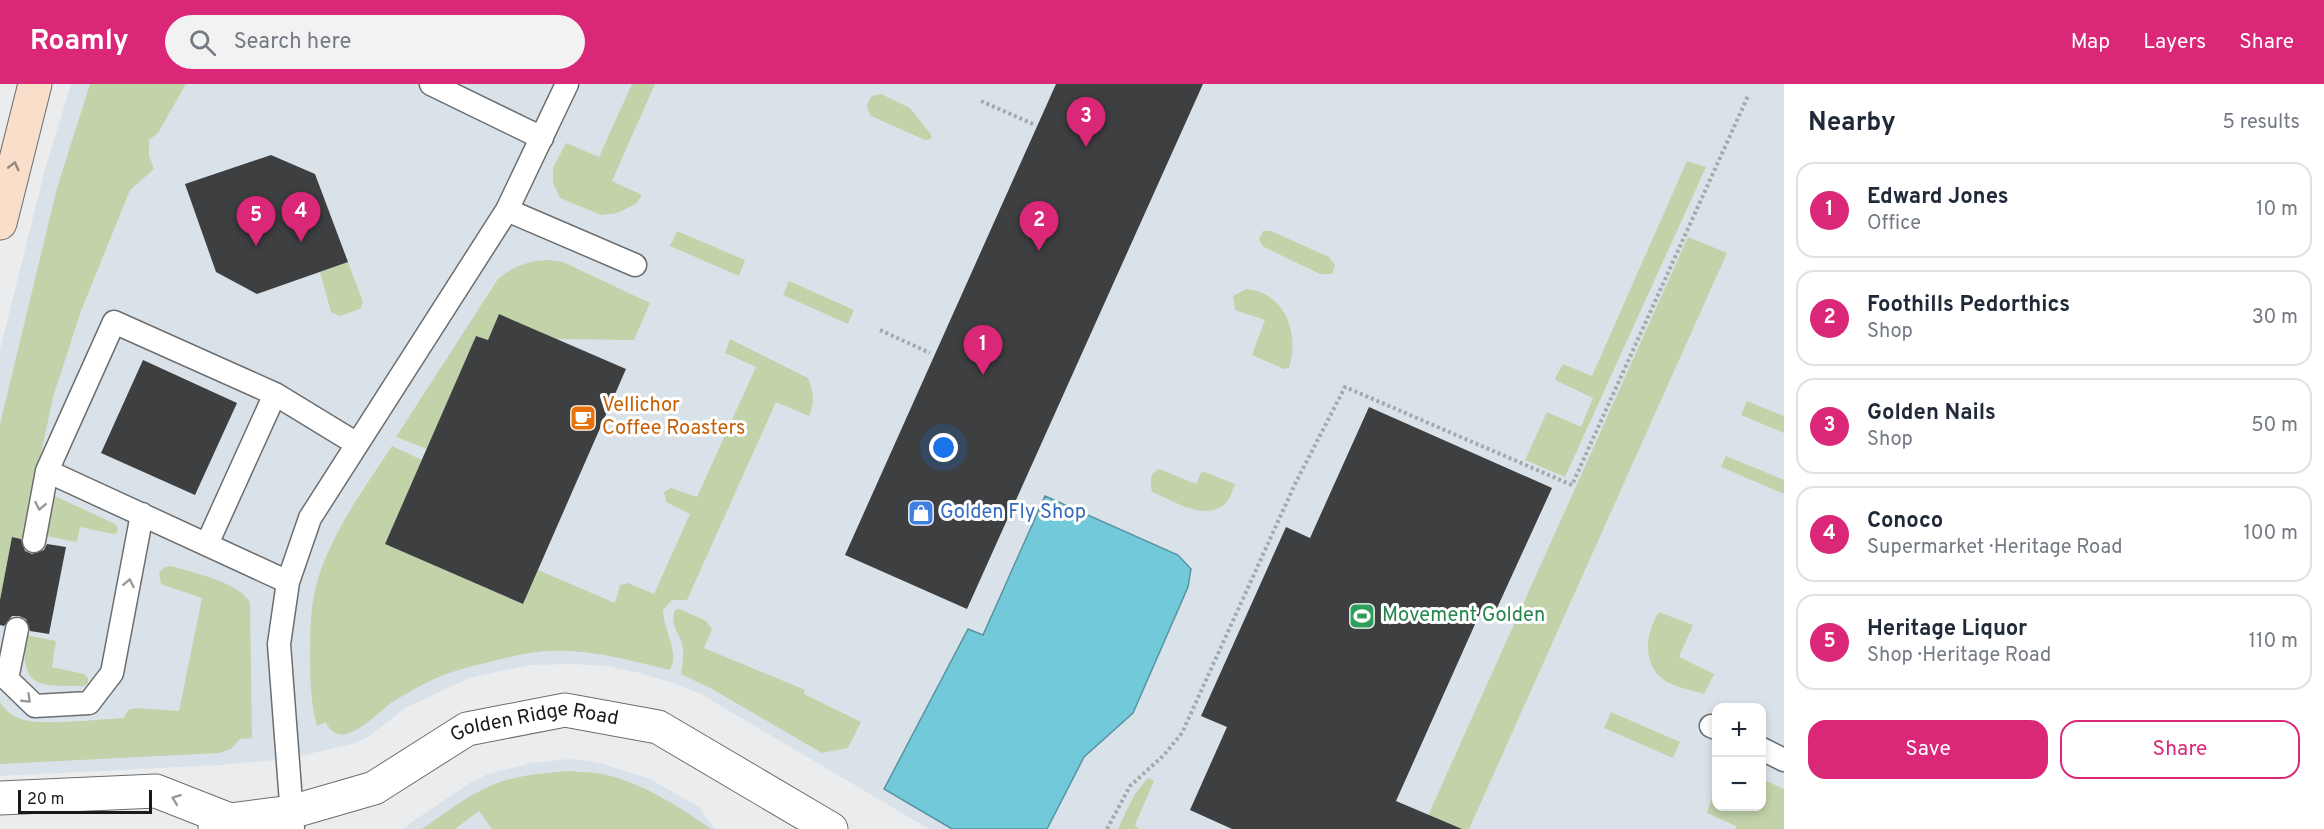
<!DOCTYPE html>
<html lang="en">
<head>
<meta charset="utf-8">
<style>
	body { margin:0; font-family:Overpass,sans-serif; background:#f2f2f3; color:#1f2937 }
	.controls { position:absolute; right:18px; bottom:18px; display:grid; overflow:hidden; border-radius:12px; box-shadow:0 3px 9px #0003 }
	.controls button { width:54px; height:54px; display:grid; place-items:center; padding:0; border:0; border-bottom:2px solid #e0e1e3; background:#fff; color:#1f2937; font:30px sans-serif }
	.scale { position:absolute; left:18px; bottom:15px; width:134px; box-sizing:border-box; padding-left:6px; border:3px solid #191a1a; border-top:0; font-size:16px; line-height:21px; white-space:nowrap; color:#191a1a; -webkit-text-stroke:4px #fff; paint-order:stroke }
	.you { position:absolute; left:944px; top:364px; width:21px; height:21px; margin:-15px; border:4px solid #fff; border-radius:50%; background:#1a73e8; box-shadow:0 0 0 9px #1a73e833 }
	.badge { display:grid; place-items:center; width:39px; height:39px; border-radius:50%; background:#db2777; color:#fff; font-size:20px; font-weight:700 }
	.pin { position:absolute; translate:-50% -50px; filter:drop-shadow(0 2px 3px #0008) }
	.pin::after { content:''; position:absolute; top:32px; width:21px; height:18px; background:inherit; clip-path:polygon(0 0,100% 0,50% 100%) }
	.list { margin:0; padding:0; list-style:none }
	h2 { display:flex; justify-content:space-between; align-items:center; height:78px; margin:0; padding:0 24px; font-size:26px }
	h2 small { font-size:20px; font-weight:400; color:#747a83 }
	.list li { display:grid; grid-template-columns:39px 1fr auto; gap:18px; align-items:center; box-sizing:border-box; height:96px; margin:0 12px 12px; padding:0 12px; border:2px solid #e0e1e3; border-radius:18px }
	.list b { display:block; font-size:22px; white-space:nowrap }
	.list p { margin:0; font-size:20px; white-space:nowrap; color:#747a83 }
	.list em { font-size:20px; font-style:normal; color:#747a83 }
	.actions { display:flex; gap:12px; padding:18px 24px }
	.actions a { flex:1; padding:14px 0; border:2px solid #db2777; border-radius:18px; text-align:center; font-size:21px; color:#db2777 }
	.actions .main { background:#db2777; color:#fff }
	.icon { flex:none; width:33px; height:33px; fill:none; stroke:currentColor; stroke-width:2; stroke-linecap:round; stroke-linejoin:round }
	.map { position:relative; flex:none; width:1784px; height:745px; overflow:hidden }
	header { display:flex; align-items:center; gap:36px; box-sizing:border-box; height:84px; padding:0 30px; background:#db2777; color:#fff }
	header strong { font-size:28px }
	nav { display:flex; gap:33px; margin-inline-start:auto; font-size:21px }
	.search { width:420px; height:54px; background:#f2f2f3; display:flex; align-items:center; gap:15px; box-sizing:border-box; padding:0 21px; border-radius:33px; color:#747a83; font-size:22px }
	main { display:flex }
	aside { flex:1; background:#fff }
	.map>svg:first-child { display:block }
</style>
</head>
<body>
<header>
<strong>Roamly</strong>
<div class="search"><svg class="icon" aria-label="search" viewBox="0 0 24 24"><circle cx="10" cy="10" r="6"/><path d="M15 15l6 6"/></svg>Search here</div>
<nav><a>Map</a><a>Layers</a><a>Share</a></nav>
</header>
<main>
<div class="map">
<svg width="1784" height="745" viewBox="0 0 1784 745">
	<rect width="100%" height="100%" fill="#eaecee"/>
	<!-- built -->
	<path fill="#dae2e9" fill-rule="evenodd" d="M71,0H1784V745H929L699,609L669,598L636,588L606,582L572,580L530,581L469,594L405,624L368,653L356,659L287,675L219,681L0,692V266L44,89ZM1716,624H1762V722H1716Z
		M569,675L596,678L648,694L699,723L715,745H402L468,700L488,690L531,679Z"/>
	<!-- green -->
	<path fill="#c2d3aa" d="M90,0H186L158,49L149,56V72L154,85L130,106L81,227L53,313L23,455L12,453L0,516V340L57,104Z
		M632,0H655L612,97L642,111L636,120L617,129L601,131L560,114L553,99V84L566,59L599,73Z
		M881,10L910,24L929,48L932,52L929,56H925L871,32C866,24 866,19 872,12Z
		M1687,77L1706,83L1565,393L1525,376L1547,328L1581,343L1593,314L1557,297L1555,294L1563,280L1592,292Z
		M677,147L745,176L739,192L670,162Z
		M1263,147H1271L1329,173L1335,181L1332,190H1320L1262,162L1259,155Z
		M1688,153L1727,169L1469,745H1422Z
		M548,176L563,178L650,219L634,256L556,255L499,230L488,256L476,252L427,365L396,353L498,195C514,182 528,177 548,176Z
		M348,178L363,218L360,225L340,232L331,228L320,188Z
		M789,197L854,226L848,240L783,211Z
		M1246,205C1285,208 1300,250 1289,284L1284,285L1252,271L1265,236L1235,226L1233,212Z
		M730,255L808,294C814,309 815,317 809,332L776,318L687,516H672L663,526C663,545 680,568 670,586C627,575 574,561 530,569C516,571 503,575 489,578C468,583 448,588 428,598C416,604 404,611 392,618C377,629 340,671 326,638L317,642C311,620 310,596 310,573C310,547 310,520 318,495C333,446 364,405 392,362L422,376L385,460L523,520L538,486L615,519L620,501L628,499L654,510L690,430L666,418L664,408L671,404L697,413L756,283L725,269Z
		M1747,317L1784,332V349L1741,331Z
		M1726,372L1784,396V410L1721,383Z
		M1159,385L1196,400L1202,387L1235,400C1232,407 1230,416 1224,421C1203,437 1172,416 1152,408C1150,398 1149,390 1159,385Z
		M55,412L115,440L118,445L117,449L113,450L80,443L77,458L46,452L53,414Z
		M171,482C194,489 238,498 250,518L252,654L240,655L231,665L219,669L0,680V618C5,626 12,632 21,635C38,642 103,635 124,634L128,626L135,624L179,627L202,514L161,500L159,488L165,483Z
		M680,525L706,537L712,545L704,564L805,606L804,610L861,638L848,664L822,669L712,605L681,590C682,582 684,573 683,565C681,550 669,542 675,526Z
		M1659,528L1693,541L1679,573L1714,590L1704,610C1692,606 1674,603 1664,596C1641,579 1646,548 1659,528Z
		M26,551L56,557L52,583L84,590L88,594V599L84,602C39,602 19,605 26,551Z
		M1611,628L1680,658L1673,674L1604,644Z
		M569,687C581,688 595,688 607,691C646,701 678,722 711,745H492L479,727L455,745H422C444,730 465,713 490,702C515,691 543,689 569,687Z
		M1148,694L1154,697L1135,741L1139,745H1118L1134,711Z
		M1762,695L1784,705V745H1736V742L1707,729L1711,716L1716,708V722H1762Z"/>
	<!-- water -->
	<path fill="#71c9d9" stroke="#5794a0" stroke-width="1.5" d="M1045,412L1178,471L1191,485L1188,503L1133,629L1084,673L1047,745H952L884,705L968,545L983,551Z"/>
	<!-- building -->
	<path fill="#3e3f41" d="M1056,0H1203L967,525L845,471Z
		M271,71L315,90L348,178L257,210L216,188L185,100Z
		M499,230L626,285L523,520L385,460L476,252L488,256Z
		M143,276L237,319L195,411L101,369Z
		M1369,323L1552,404L1492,535L1480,529L1396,717L1462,745H1232L1190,726L1227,643L1201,632L1286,443L1310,454Z
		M12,453L21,455L25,467L32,470L44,466L47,460L66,463L49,550L30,547L26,535L19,532H12L4,542L0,541V516Z"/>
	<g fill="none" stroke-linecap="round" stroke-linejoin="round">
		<!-- service casing -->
		<g stroke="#6c6d6f" stroke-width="25">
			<path id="service" d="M431,0L542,54
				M507,126L635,181
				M47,387L288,498
				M34,457L47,387L114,238L275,310L357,360
				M207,460L275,310
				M17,545L7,595L35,622L89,619L112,589L142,430
				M1711,642L1716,644
				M1762,665L1784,676
				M293,745L279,560L288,498L310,434L507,126L567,0"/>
		</g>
		<!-- minor casing -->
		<g stroke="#6c6d6f" stroke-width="35">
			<g id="minor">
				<path d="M0,714L156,707L230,736"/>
				<path id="s1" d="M215,745L230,736L291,728L374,704L467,645L565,626L658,643L831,745"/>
			</g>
		</g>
		<!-- secondary casing -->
		<g stroke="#6c6d6f" stroke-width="35">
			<path id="secondary" d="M0,139L35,0"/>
		</g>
		<!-- path -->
		<path stroke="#a6a8aa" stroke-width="4" stroke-dasharray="3 3" stroke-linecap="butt" d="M981,17L1033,40
			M880,246L930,269
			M1107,745L1130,702L1164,671L1182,649L1295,400L1345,303L1572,401L1748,12"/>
		<!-- service -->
		<use href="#service" stroke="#fff" stroke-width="22"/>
		<!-- minor -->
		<use href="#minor" stroke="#fff" stroke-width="33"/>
		<!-- secondary -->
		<use href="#secondary" stroke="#f9deca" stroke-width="33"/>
	</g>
	<!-- one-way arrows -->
	<defs><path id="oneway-chevron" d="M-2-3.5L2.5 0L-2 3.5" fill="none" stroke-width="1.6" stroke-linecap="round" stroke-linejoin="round" transform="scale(1.5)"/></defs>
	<use stroke="#94867b" href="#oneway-chevron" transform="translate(14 82) rotate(-76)"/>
	<g stroke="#989898">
		<use href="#oneway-chevron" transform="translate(40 422) rotate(101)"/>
		<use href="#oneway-chevron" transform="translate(129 499) rotate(-79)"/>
		<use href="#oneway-chevron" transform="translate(27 615) rotate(44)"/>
		<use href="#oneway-chevron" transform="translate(176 715) rotate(-159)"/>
	</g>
	<!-- icons -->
	<defs>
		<g id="cafe-square" transform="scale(1.35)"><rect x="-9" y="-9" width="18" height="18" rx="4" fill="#e8710a" stroke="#fff"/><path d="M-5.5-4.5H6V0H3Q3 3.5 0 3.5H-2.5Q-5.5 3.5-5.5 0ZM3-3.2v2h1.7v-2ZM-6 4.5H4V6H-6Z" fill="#fff"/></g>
		<g id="shop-square" transform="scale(1.35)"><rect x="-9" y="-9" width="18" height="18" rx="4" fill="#3f7fe0" stroke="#fff"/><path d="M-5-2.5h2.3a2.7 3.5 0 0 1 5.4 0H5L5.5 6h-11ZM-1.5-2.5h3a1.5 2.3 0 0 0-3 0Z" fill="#fff"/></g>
		<g id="stadium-square" transform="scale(1.35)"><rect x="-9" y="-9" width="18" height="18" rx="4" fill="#2e9e5b" stroke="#fff"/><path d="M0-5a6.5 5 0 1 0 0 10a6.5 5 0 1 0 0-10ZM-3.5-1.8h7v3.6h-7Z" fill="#fff"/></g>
	</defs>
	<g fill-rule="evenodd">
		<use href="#cafe-square" x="583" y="334"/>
		<use href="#shop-square" x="921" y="429"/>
		<use href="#stadium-square" x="1362" y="532"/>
	</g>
	<g text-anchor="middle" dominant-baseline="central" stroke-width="6" stroke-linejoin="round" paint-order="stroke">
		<!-- food labels -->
		<g font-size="20" fill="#c56008" stroke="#fff" text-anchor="start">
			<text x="602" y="322">Vellichor<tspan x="602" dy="23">Coffee Roasters</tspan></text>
		</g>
		<!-- shop labels -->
		<g font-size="20" fill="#366cbe" stroke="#fff" text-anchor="start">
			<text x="940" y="429">Golden Fly Shop</text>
		</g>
		<!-- leisure labels -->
		<g font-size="20" fill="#27864d" stroke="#fff" text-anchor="start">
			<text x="1382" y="532">Movement Golden</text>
		</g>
		<!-- street labels -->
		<g font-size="20" fill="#191a1a" stroke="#fff">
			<text stroke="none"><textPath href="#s1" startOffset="344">Golden Ridge Road</textPath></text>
		</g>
	</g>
</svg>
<div class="controls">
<button>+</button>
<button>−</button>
</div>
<div class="scale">20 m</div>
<div class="you"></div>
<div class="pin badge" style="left:983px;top:291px">1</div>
<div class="pin badge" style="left:1039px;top:167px">2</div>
<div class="pin badge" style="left:1086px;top:63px">3</div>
<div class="pin badge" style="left:301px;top:158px">4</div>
<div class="pin badge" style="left:256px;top:162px">5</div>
</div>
<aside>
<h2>Nearby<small>5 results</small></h2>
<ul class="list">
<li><span class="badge">1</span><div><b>Edward Jones</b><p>Office</p></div><em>10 m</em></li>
<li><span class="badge">2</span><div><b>Foothills Pedorthics</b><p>Shop</p></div><em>30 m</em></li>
<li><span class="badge">3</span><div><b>Golden Nails</b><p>Shop</p></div><em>50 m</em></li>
<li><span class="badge">4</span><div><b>Conoco</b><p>Supermarket · Heritage Road</p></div><em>100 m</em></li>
<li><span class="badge">5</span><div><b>Heritage Liquor</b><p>Shop · Heritage Road</p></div><em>110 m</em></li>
</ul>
<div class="actions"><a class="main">Save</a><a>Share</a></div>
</aside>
</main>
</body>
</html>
